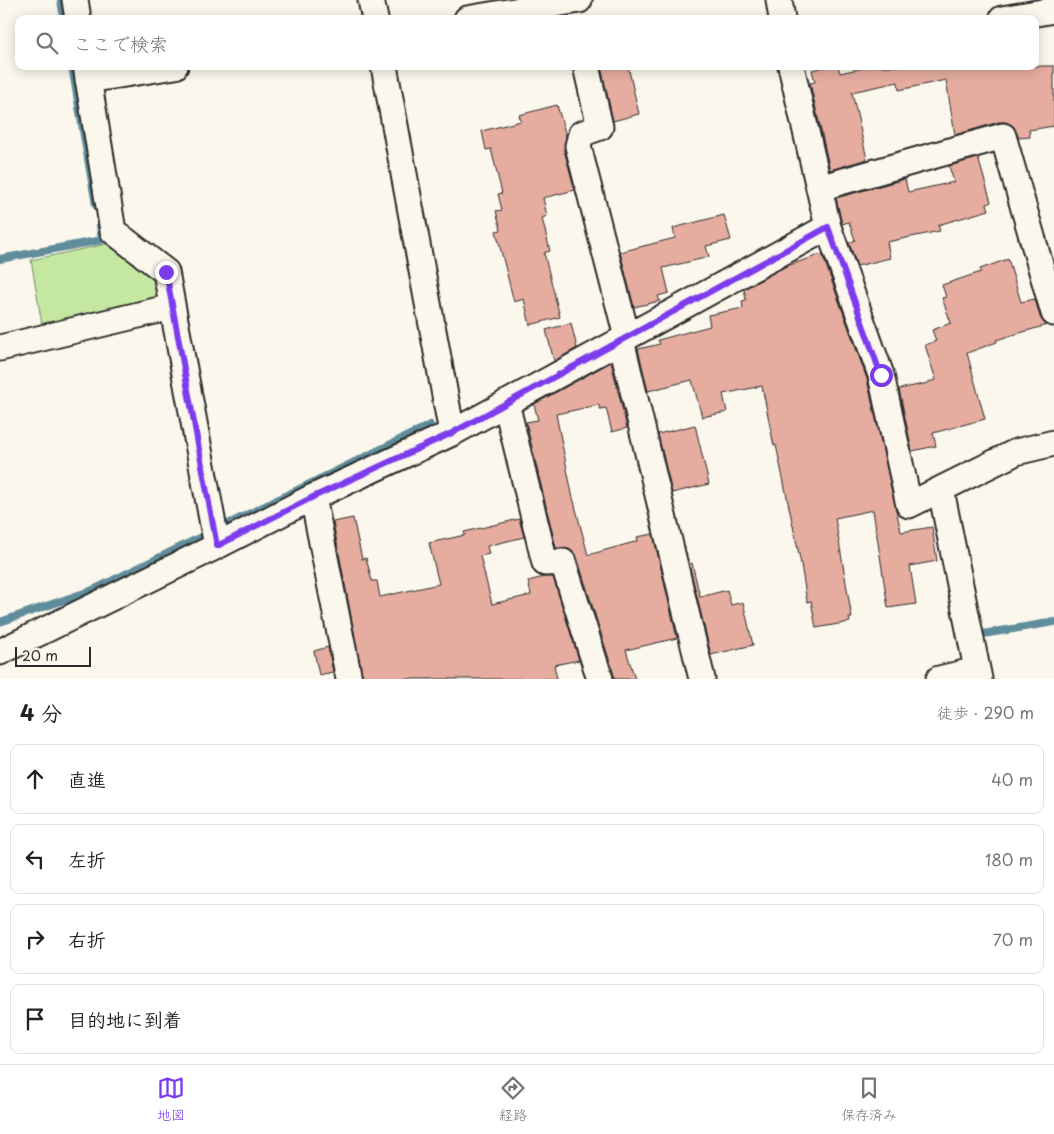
<!DOCTYPE html>
<html lang="ja">
<head>
<meta charset="utf-8">
<style>
	body { margin:0; font-family:"Playpen Sans","Klee One",sans-serif; background:#f6f6f6; color:#202124 }
	.scale { position:absolute; left:15px; bottom:12px; width:76px; box-sizing:border-box; padding-left:5px; border:2px solid #2b2b2b; border-top:0; font-size:14px; line-height:18px; white-space:nowrap; color:#2b2b2b; -webkit-text-stroke:4px #fbf7ec; paint-order:stroke }
	.stop { position:absolute; width:15px; height:15px; margin:-11px; border:4px solid #7c3aed; border-radius:50%; background:#fff }
	.stop.end { background:#7c3aed; border-color:#fff; box-shadow:0 1px 5px #0008 }
	.list { margin:0; padding:0; list-style:none }
	h2 { display:flex; justify-content:space-between; align-items:center; height:65px; margin:0; padding:0 20px; font-size:21px }
	h2 small { font-size:16px; font-weight:400; color:#757577 }
	.list li { display:grid; grid-template-columns:32px 1fr auto; gap:15px; align-items:center; box-sizing:border-box; height:70px; margin:0 10px 10px; padding:0 10px; border:1px solid #e0e0e0; border-radius:10px }
	.list b { display:block; font-size:19px; white-space:nowrap }
	.list em { font-size:16px; font-style:normal; color:#757577 }
	.icon { flex:none; width:28px; height:28px; fill:none; stroke:currentColor; stroke-width:2; stroke-linecap:round; stroke-linejoin:round }
	.map { position:relative; flex:none; width:1054px; height:679px; overflow:hidden }
	.search { position:absolute; background:#fff; box-shadow:0 2px 12px #0003; left:15px; right:15px; top:15px; height:55px; display:flex; align-items:center; gap:12px; box-sizing:border-box; padding:0 18px; border-radius:10px; color:#757577; font-size:19px }
	.sheet { height:385px; background:#fff }
	nav { display:flex; justify-content:space-around; align-items:center; box-sizing:border-box; height:70px; border-top:1px solid #e0e0e0; background:#fff; font-size:14px; color:#757577 }
	nav a { display:grid; justify-items:center; gap:2px }
	nav .on { color:#7c3aed }
	.map>svg:first-child { display:block }
</style>
</head>
<body>
<div class="map">
<svg width="1054" height="679" viewBox="0 0 1054 679">
	<rect width="100%" height="100%" fill="#fbf7ec"/>
	<filter id="ink" filterUnits="userSpaceOnUse"><feTurbulence type="fractalNoise" baseFrequency=".02" numOctaves="2"/><feDisplacementMap in="SourceGraphic" scale="10" xChannelSelector="R" yChannelSelector="G"/><feConvolveMatrix kernelMatrix="1 2 1 2 8 2 1 2 1" color-interpolation-filters="sRGB"/></filter>
	<g filter="url(#ink)">
		<!-- green -->
		<path fill="#c4e8a2" stroke="#788a66" d="M111,243L154,276L159,299L43,331L31,260Z"/>
		<g fill="none" stroke-linecap="round" stroke-linejoin="round">
			<!-- stream -->
			<path stroke="#608d9b" stroke-width="8" d="M61,0L64,19
				M72,66L96,205
				M0,259L102,240L100,226
				M226,525L430,425
				M0,622L93,590L203,536
				M983,634L1054,622"/>
		</g>
		<!-- building -->
		<path fill="#e5ac9f" stroke="#2b2b2b" d="M601,66H628L639,114L613,121Z
			M828,66H838L840,73L872,66H1054V126L1029,130L1030,137L1019,138L1013,126L1006,122H999L955,135L946,80L899,90L898,82L852,92L867,159L830,170L810,83L815,82L812,70Z
			M557,105L566,136L564,150L575,190L543,198L547,216L542,218L550,251L544,253L560,317L530,325L524,299L514,302L496,231L501,230L496,211L502,210L498,194L502,193L491,149L486,150L482,131L521,121L519,115Z
			M978,158L991,202L987,204L989,210L938,225L940,231L887,242L890,258L857,266L849,243L855,240L849,222L842,224L836,198L905,179L908,192L954,182L949,166Z
			M724,215L731,240L706,246L709,257L663,268L669,293L658,296L660,301L634,307L620,252L675,238L673,228Z
			M822,254L867,379L901,532L932,527L937,561L910,566L916,604L888,608L873,510L835,518L852,618H849L850,622L816,628L811,601L807,602L801,564L776,445L774,446L762,386L723,394L727,412L702,417L692,380L648,391L638,349L660,344L658,340L710,326L708,315L743,308L742,301L746,300L744,289L784,267Z
			M1008,259L1021,302L1035,299L1040,317L1044,323L1047,325L996,340L997,342L967,353L985,419L933,433L936,446L912,451L899,389L928,383V382L936,380L925,345L936,341L932,330L951,323L942,298L946,297L942,285L981,272L980,269Z
			M571,323L577,348L554,361L546,330Z
			M611,362L627,428L612,432L606,408L600,409L599,405L556,414L572,494L588,555L638,541L637,537L653,534L677,638L626,650L635,679H614V675L577,557L574,553L569,549L556,548L526,422L538,420L534,404Z
			M695,425L709,484L672,493L658,434Z
			M353,518L362,559L366,558L372,581H377L380,597L439,584L429,543L465,535L464,532L519,519L524,537L487,546L489,554L480,556L492,604L531,595L528,581L544,577H553L579,660L554,665L557,679H363L333,522Z
			M692,563L700,597L727,590L731,605L743,602L753,645L711,655L689,564Z
			M328,647L333,672L319,675L314,651Z"/>
		<g fill="none" stroke-linecap="round" stroke-linejoin="round">
			<!-- street casing -->
			<g stroke="#2b2b2b" stroke-width="29">
				<path id="street" d="M75,0L78,19
					M371,0L375,19
					M779,0L782,19
					M467,19L579,0
					M1002,19L1054,10
					M86,66L113,231L166,272L217,546
					M384,66L452,433
					M586,66L600,127L581,134L578,146L627,337
					M791,66L828,227L881,375L909,505L1016,452L1054,443
					M88,80L175,66
					M819,188L1003,136L1054,313
					M621,340L702,679
					M0,348L172,307
					M506,403L545,563L563,562L600,679
					M941,490L979,679
					M313,497L349,679
					M0,652L217,546L313,497L452,433L828,227
					M939,679L977,670"/>
			</g>
			<!-- street -->
			<use href="#street" stroke="#fbf7ec" stroke-width="25"/>
		</g>
	</g>
	<g fill="none" stroke-linecap="round" stroke-linejoin="round" filter="url(#ink)">
		<!-- route -->
		<path stroke="#7c3aed" stroke-width="6" d="M166,272L217,546L313,497L452,433L828,227L881,375"/>
	</g>
</svg>
<div class="scale">20 m</div>
<div class="stop" style="left:881px;top:375px"></div>
<div class="stop end" style="left:166px;top:272px"></div>
<div class="search"><svg class="icon" aria-label="search" viewBox="0 0 24 24"><circle cx="10" cy="10" r="6"/><path d="M15 15l6 6"/></svg>ここで検索</div>
</div>
<section class="sheet">
<h2>4 分<small>徒歩 · 290 m</small></h2>
<ul class="list">
<li><svg class="icon" aria-label="ahead" viewBox="0 0 24 24"><path d="M12 20V5M6 11l6-6 6 6"/></svg><div><b>直進</b></div><em>40 m</em></li>
<li><svg class="icon" aria-label="left" viewBox="0 0 24 24"><path d="M17 20v-9H6M10 6l-5 5 5 5"/></svg><div><b>左折</b></div><em>180 m</em></li>
<li><svg class="icon" aria-label="right" viewBox="0 0 24 24"><path d="M7 20v-9h11M14 6l5 5-5 5"/></svg><div><b>右折</b></div><em>70 m</em></li>
<li><svg class="icon" aria-label="arrive" viewBox="0 0 24 24"><path d="M6 21V4h12l-3 4 3 4H6"/></svg><div><b>目的地に到着</b></div></li>
</ul>
</section>
<nav>
<a class="on"><svg class="icon" aria-label="map" viewBox="0 0 24 24"><path d="M3 6l6-2 6 2 6-2v14l-6 2-6-2-6 2zM9 4v14M15 6v14"/></svg>地図</a>
<a><svg class="icon" aria-label="directions" viewBox="0 0 24 24"><path d="M12 3l9 9-9 9-9-9zM9 14v-3h6M13 9l2 2-2 2"/></svg>経路</a>
<a><svg class="icon" aria-label="saved" viewBox="0 0 24 24"><path d="M7 4h10v16l-5-4-5 4z"/></svg>保存済み</a>
</nav>
</body>
</html>
